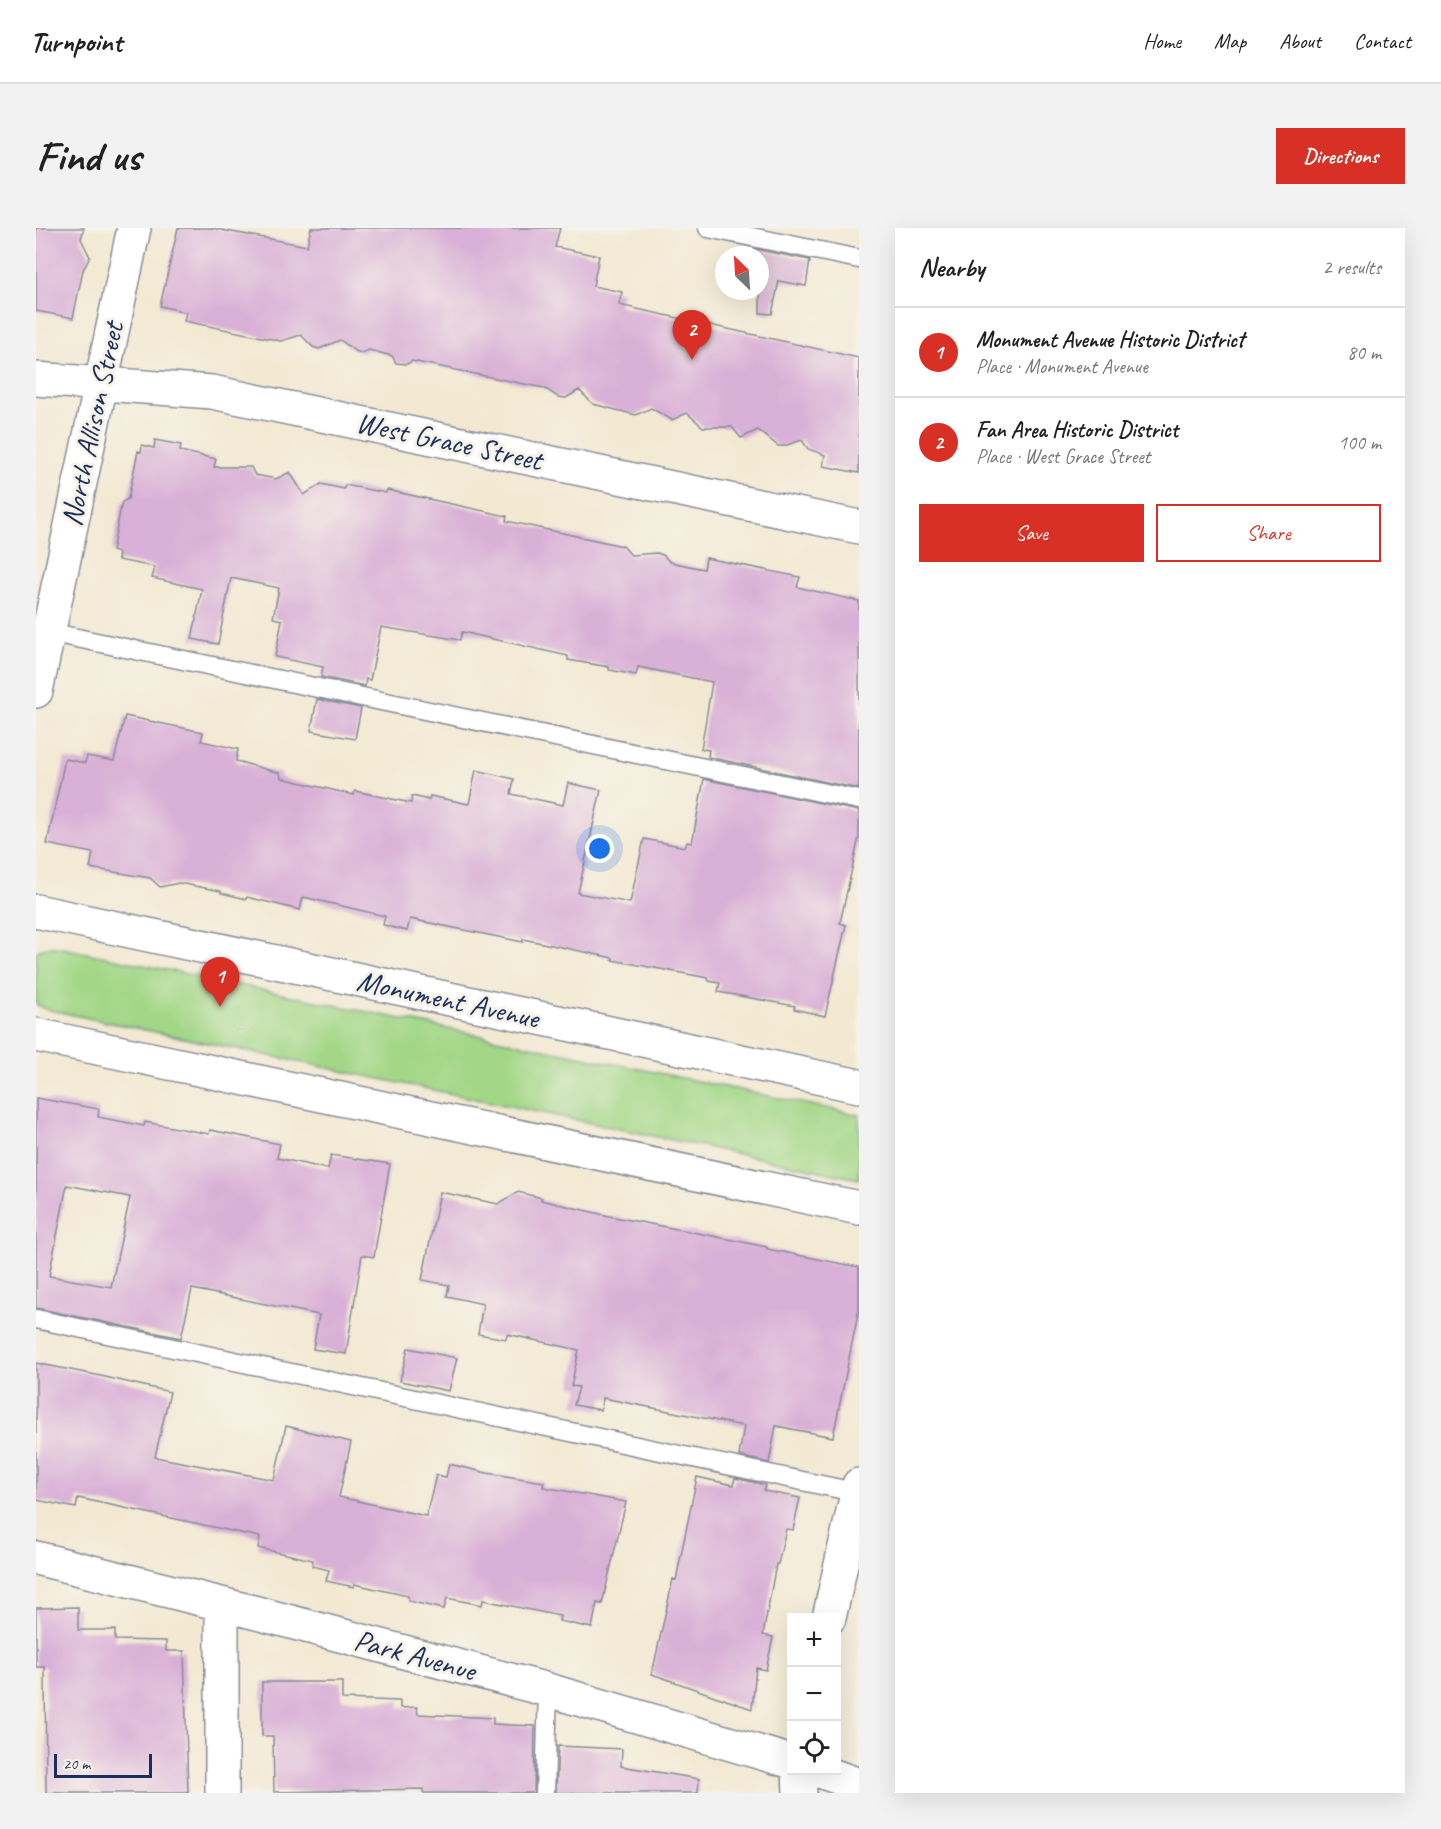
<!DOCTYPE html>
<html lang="en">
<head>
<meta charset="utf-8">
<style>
	body { margin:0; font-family:Caveat,sans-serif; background:#f2f2f2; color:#222 }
	.controls { position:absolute; right:18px; bottom:18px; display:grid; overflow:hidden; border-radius:0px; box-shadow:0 6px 24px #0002 }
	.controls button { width:54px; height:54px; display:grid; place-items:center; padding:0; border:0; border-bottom:2px solid #e0e0e0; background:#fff; color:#222; font:30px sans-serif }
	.compass { position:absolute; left:679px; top:18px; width:54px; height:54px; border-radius:50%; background:#fff; box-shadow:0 6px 24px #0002; rotate:335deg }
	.scale { position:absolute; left:18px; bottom:15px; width:98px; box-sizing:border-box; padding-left:6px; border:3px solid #1b2f5e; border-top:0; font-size:16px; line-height:21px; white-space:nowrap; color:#1b2f5e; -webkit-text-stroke:4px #f7f3e8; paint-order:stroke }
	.you { position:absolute; left:564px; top:621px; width:21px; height:21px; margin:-15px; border:4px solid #fff; border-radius:50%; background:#1a73e8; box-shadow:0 0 0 9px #1a73e833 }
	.badge { display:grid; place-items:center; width:39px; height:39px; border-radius:50%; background:#d93025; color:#fff; font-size:20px; font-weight:700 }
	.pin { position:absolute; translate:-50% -50px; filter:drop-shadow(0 2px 3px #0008) }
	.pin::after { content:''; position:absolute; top:32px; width:21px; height:18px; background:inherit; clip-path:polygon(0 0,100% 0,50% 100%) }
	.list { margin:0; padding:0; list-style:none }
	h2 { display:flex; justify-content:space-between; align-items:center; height:78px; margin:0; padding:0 24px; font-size:26px }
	h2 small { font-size:20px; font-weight:400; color:#767676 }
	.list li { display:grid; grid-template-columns:39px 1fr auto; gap:18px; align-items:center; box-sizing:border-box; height:90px; padding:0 24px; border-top:2px solid #e0e0e0 }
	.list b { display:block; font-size:22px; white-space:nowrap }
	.list p { margin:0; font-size:20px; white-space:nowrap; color:#767676 }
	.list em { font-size:20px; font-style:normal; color:#767676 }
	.actions { display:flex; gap:12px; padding:18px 24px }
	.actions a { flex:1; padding:14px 0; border:2px solid #d93025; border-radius:0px; text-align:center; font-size:21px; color:#d93025 }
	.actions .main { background:#d93025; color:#fff }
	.icon { flex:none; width:33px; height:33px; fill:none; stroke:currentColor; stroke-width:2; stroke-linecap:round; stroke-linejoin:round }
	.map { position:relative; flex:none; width:823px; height:1565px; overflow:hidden; border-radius:0px }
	header { display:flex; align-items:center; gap:36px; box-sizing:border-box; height:84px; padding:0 30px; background:#fff; border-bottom:2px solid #e0e0e0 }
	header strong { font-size:28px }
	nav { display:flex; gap:33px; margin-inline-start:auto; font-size:21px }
	.intro { display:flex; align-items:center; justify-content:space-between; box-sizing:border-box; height:144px; padding:0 36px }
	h1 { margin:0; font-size:42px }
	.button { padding:15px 27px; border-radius:0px; background:#d93025; color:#fff; font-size:21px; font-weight:700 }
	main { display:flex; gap:36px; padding:0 36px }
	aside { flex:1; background:#fff; border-radius:0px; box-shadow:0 6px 24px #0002 }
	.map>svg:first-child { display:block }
</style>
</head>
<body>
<header>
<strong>Turnpoint</strong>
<nav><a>Home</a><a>Map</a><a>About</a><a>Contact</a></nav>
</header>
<div class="intro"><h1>Find us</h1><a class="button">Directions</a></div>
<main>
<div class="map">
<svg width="823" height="1565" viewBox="0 0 823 1565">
	<rect width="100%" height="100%" fill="#f7f3e8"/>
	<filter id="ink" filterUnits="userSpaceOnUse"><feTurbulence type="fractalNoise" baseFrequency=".0167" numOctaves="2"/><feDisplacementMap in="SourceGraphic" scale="12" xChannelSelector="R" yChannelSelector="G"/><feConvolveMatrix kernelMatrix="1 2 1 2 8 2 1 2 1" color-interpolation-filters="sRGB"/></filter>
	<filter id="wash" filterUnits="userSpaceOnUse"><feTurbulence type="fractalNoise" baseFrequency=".008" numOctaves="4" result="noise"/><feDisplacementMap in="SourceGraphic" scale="24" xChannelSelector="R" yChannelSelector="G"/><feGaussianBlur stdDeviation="1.35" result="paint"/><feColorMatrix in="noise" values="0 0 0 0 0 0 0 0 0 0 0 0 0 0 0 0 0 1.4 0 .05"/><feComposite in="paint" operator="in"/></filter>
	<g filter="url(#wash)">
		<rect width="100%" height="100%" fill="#f3e9d3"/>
		<!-- green -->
		<path fill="#a3d787" stroke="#5f8372" stroke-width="1.5" d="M11,719H22L823,887V951L9,781L0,776V724Z"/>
		<g id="blocks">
			<!-- building -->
			<path fill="#d9b0d7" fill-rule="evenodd" d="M0,0H48L45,11L54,29L47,42L37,90L0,83Z
				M142,0H175L271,18L275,0H524L519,19L563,28L557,58L586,64L583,77L823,130V245L787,238L789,227L772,221L766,212L748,218H742L722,202L705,210L696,199H667L651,185L636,192L615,180L600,187L557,176L543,162L530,170L522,169L508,160L376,133L371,136L360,135L356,128L333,122L325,125L319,123L304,112L283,121L277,119L265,107L245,113L148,93L150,84L124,78Z
				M718,21L774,32L770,58L743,53L736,86L724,85V27H717Z
				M119,212L145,217L144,223L180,231L178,239H215L219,247L240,251L254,244L268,267L285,256L308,261L309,257L350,265L351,262L471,288L470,293L587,318L595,327L621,325L627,327L634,334L668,341L670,330L764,349L761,359L823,373V561L672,529L673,522L665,521L676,454L602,439L600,447L573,442V439L532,432V428L426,404L424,412L345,399L334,452L330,451L329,458L285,449L287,439L239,429L246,392L237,390L243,360L195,350L182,416L156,411L166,361L116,350L119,339L82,332L83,325L76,323L86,274L92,271L102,223L105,224L106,217L118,220Z
				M281,471L325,480L319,511L275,503Z
				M89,488L167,504L165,513L202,521L200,533L244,545L245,550L318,567L319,563L375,575L376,568L393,572L394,568L433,576L440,542L478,551L475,566L527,577L532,555L565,562L542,665L594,675L608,611L649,619L651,614L656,615L668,551L823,583V609L804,695L810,697L789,788L758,781L759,778L682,764L684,755L673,753L672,750L576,732L577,730L487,711V714L374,691L371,703L347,697L349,688L267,669L264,682L211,669L210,671L185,665V663L143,655L124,659L114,650L54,640L57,625L11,616L29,531L49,535L51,528L78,533Z
				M0,870L63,881L62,889L108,898L109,894L173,906L174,902L244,916L241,930L292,941L295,927L354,936L338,1029L326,1027L310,1126L277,1121L283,1087L156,1061L145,1110L0,1080ZM31,957L94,969L75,1059L13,1048Z
				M404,964L462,976L482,964L506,970L505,972L573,988L677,1008L731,1019V1021L823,1039V1081L797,1209L740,1198L733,1235L703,1228L708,1198L567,1170L565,1182L538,1177L543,1159L535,1158L543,1122L471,1106L470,1111L442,1106L447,1076L411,1068L413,1057L386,1052Z
				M372,1120L421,1130L413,1163L364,1153Z
				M0,1135L65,1148L134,1164L119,1229L238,1252L250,1198L315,1214L303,1269L390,1288L400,1247L410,1249L413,1236L451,1245L508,1254L507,1259L590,1274L566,1376L561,1375L556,1400L523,1393L524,1388L447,1372L446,1377L411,1370L408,1381L372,1373V1368L318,1356V1359L290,1353L293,1342L276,1338L277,1332L222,1320L224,1309L42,1270L40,1280L0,1272Z
				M661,1249L697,1257L699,1250L729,1257L728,1263L764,1270L757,1302L750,1301L742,1336H740L727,1407L737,1409L730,1442L720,1440L716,1481L616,1446L637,1351L640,1352Z
				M42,1379V1402H79V1412L130,1413V1423H148L152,1565H10L9,1439H0V1380Z
				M226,1454H306V1471L364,1473V1480L381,1479L382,1486L457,1490V1496L499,1498L498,1565H387V1561L238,1564L237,1508H226Z
				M522,1518L586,1521L585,1538L663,1551L662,1565H520Z"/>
		</g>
	</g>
	<g filter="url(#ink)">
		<use href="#blocks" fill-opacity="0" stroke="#878c98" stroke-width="1.5"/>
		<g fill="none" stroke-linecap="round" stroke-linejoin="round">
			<!-- lane casing -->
			<g stroke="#878c98" stroke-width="21">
				<path id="lane" d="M672,0L823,31
					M12,404L823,572
					M0,1091L823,1265
					M509,1565L512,1462"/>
			</g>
			<!-- street casing -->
			<g stroke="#878c98" stroke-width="36">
				<path id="street" d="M0,151L176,164L823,299
					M0,463L98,0
					M0,1330L217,1384L512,1462L756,1534
					M186,1377V1565
					M781,1542L823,1557"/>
			</g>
			<!-- secondary casing -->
			<g stroke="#878c98" stroke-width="36">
				<path id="secondary" d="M0,683L823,858
					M0,807L823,980
					M793,1390L823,1257
					M763,1542L764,1565"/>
			</g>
			<!-- lane -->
			<use href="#lane" stroke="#fff" stroke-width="18"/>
			<!-- street -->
			<use href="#street" stroke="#fff" stroke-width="33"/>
			<!-- secondary -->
			<use href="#secondary" stroke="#fff" stroke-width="33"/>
		</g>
	</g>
	<g text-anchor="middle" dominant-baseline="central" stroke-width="6" stroke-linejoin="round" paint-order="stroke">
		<!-- street labels -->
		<g font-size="30" fill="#1b2f5e" stroke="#f7f3e8">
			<text transform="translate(56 196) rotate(-78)">North Allison Street</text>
			<text transform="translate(413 213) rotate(12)">West Grace Street</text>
			<text transform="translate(412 771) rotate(12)">Monument Avenue</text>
			<text transform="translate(379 1427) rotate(15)">Park Avenue</text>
		</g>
	</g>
</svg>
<div class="controls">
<button>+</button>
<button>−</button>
<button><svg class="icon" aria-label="locate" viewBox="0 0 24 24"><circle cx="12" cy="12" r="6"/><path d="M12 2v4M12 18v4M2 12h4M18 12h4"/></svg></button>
</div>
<svg class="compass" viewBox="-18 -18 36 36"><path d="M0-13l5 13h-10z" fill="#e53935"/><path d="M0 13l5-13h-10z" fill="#767676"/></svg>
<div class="scale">20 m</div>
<div class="you"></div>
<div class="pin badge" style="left:184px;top:779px">1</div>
<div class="pin badge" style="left:656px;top:132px">2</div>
</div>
<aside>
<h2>Nearby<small>2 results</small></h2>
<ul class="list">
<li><span class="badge">1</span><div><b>Monument Avenue Historic District</b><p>Place · Monument Avenue</p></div><em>80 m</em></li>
<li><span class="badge">2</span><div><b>Fan Area Historic District</b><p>Place · West Grace Street</p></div><em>100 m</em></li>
</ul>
<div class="actions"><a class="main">Save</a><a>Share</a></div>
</aside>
</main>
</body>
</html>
